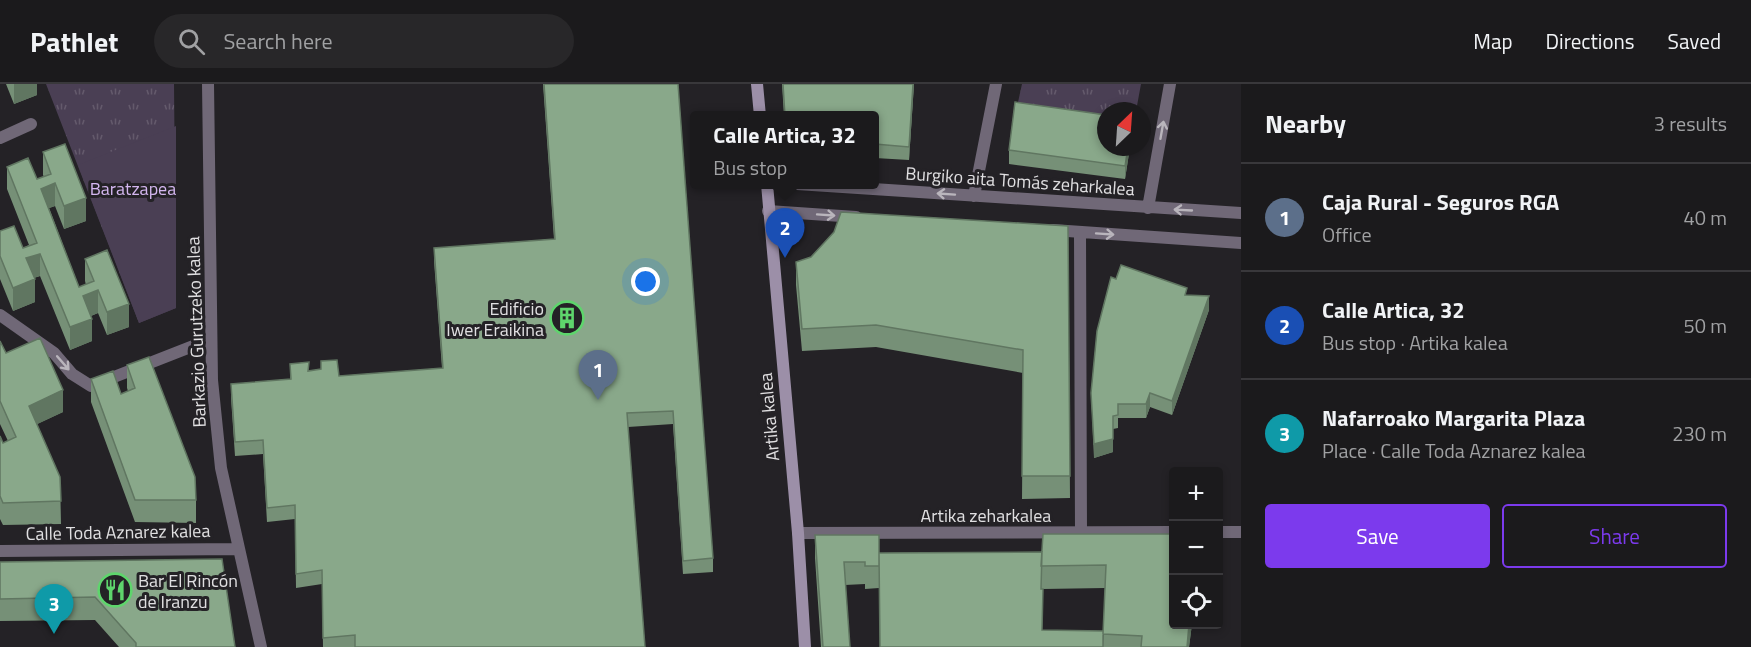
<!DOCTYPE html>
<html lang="en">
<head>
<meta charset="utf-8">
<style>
	body { margin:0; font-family:"Titillium Web",sans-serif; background:#282729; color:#f1f3f6 }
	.controls { position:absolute; right:18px; bottom:18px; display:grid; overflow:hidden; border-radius:6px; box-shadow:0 3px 9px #0003 }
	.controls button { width:54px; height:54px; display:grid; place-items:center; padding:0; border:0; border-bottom:2px solid #39383b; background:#1b1a1c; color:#f1f3f6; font:30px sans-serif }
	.compass { position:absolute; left:1097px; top:18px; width:54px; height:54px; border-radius:50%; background:#1b1a1c; box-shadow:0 3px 9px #0003; rotate:25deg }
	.you { position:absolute; left:646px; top:198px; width:21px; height:21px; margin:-15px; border:4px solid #fff; border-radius:50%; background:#1a73e8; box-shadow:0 0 0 9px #1a73e833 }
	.badge { display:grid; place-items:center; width:39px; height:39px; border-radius:50%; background:#7c3aed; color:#fff; font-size:20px; font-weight:700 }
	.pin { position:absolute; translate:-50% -50px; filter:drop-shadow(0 2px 3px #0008) }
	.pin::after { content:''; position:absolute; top:32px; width:21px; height:18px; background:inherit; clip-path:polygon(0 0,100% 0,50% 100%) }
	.popup { position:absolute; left:690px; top:27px; width:189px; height:78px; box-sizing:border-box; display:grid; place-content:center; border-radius:6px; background:#1b1a1c; filter:drop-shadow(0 2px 4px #0005); font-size:20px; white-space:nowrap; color:#a0a1a3 }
	.popup b { font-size:22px; color:#f1f3f6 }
	.popup::after { content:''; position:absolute; left:50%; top:100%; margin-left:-12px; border:12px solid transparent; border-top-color:#1b1a1c }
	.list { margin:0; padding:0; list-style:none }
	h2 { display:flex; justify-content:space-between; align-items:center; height:78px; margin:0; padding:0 24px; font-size:26px }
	h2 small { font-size:20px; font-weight:400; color:#a0a1a3 }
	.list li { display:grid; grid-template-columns:39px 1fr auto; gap:18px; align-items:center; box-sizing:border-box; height:108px; padding:0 24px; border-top:2px solid #39383b }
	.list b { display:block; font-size:22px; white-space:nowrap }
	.list p { margin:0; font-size:20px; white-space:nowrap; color:#a0a1a3 }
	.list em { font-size:20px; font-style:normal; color:#a0a1a3 }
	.actions { display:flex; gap:12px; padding:18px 24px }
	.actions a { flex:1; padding:14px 0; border:2px solid #7c3aed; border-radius:6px; text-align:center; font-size:21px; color:#7c3aed }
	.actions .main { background:#7c3aed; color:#fff }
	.icon { flex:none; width:33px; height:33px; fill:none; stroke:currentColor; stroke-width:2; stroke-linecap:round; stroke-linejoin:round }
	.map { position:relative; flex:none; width:1241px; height:563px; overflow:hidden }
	header { display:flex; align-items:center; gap:36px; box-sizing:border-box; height:84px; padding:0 30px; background:#1b1a1c; border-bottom:2px solid #39383b }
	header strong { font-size:28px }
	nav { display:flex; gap:33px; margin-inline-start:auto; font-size:21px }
	.search { width:420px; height:54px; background:#282729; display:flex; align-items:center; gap:15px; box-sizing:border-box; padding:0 21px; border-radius:33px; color:#a0a1a3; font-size:22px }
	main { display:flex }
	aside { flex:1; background:#1b1a1c }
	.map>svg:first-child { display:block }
</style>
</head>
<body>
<header>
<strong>Pathlet</strong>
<div class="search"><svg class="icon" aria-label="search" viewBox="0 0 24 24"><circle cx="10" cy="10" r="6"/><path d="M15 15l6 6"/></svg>Search here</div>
<nav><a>Map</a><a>Directions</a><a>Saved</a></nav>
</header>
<main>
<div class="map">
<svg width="1241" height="563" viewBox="0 0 1241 563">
	<defs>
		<pattern id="grass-tufts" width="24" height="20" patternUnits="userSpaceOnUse" patternTransform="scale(1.5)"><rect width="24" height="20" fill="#4a3f54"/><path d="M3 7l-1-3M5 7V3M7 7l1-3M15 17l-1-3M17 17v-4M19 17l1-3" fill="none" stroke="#645a6c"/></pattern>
	</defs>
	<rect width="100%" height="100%" fill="#242226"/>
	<!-- grass -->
	<path fill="url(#grass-tufts)" d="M46,0H174L176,224L139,239Z
		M1022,0H1141L1136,27H1106V44L1015,32Z"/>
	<!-- garden -->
	<path fill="#4a3f54" d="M176,42V224L139,239L78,81Z"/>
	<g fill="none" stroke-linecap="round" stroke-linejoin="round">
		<!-- street -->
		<path stroke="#706877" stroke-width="12" d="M208,0L212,296L221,384L261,563
			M0,54L31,40
			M797,100L1241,129
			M974,112L996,0
			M1148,124L1170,0
			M768,127L856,133
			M1053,146L1241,159
			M1080,148L1081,449
			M0,231L54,269L72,290L91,302L211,255
			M1218,448H1241
			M798,449L1174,448
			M0,467L237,465"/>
		<!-- secondary -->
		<path stroke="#9c8fa8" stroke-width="12" d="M757,0L760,32
			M767,100L798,449L805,563"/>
	</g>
	<!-- wall -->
	<path fill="#769077" d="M6,0H37V11L14,20Z
		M543,0H678L713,474V488L683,490L673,340L628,343L645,563H323L322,500L296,504L295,435L267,438L263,370L235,372L231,314V300L290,295V280L309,287L339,292L442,284L434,177V164L554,155Z
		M782,0H914L909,76L875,74V32H784Z
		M1106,63H1130L1125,95L1009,80V66Z
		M43,68L86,137L64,145L55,122L49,124L79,203L86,201L85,197V175L129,243L107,251L98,229L91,232L92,257L70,266L40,192L34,194L35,218L13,227L0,195V147L23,164L29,161L7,105V83L37,95L44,93L43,91Z
		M1068,142L1070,414L1022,415L1023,289L876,263L802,267L796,201V178Z
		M1116,195L1187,211L1209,226L1172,331L1150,323L1146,334H1118V344L1113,345V368L1094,374L1091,309Z
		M0,257L6,269L63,328L37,340L60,393L61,440L3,441L0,435V352L3,359L8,357L0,340Z
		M127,281L196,416V439L135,438L91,318V295L121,310L128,307L127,304Z
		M1173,450L1192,540L1189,563H1103L1105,504L1043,505L1042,546L1103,563L879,504L865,505V500L845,501L850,563H821L815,474V451L879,469L1042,468Z
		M0,478L235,563H119L95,536L0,537Z"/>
	<!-- shaded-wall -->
	<path fill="#607661" d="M14,0H37V11L14,20Z
		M913,0H914L909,76V63Z
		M1128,63H1130L1125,95V82Z
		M55,99V122L41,127V105Z
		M86,114V137L64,145V122Z
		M40,170V192L26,196V174Z
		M35,195V218L13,227V204Z
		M98,206V229L83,235V212Z
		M1209,212V226L1172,331V317Z
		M129,220V243L107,251V228Z
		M92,235V257L70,266V243Z
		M63,306V328L29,344V322Z
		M1150,309V323L1146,334V320Z
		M1113,355V368L1094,374V360Z
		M1189,540H1192L1189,563H1187Z"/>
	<!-- building -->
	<path fill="#89a88a" stroke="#607661" stroke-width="1.5" d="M544,0H678L713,474L683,477L673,327L627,329L645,563H355V551L323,554L322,486L296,490L295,421L267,424L263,356L235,358L231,300L291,295L290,280L309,278L308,287L321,285V277L337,276L339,292L443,284L434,164L555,155Z
		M783,0H913L909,63L875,60V32H785Z
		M1015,18L1106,31V63H1128L1125,82L1009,66Z
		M65,60L86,114L64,122L55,99L41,105L79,203L94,197L85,175L107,166L129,220L107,228L98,206L83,212L92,235L70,243L40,170L26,174L35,195L13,204L0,172V147L14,142L23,164L37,159L7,83L28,74L37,95L51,90L43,68Z
		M841,128L1068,142L1070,392H1022L1023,266L876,241L802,245L796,178L811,173L823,160L834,148Z
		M1121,181L1187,204L1185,211L1209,212L1172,317L1150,309L1146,320H1118V331L1113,332V355L1094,360L1091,309L1097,247L1111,193L1116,195Z
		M40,254L63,306L29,322L60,393L61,417L3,419L0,412V352L3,359L16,353L0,317V257L6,269Z
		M149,273L195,393L196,416H135L91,295L113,287L121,310L135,304L127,281Z
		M1043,450H1173V540H1189L1187,563H1141L1142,552L1103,550L1106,481L1041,482Z
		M815,451H879V482H865V478H844L850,563H823Z
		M1042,468L1041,505H1043L1042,546L1103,547V563H880L879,469Z
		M222,475L235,563H136V559L95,513L0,515V478Z"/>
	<!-- one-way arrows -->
	<defs><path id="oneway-shaft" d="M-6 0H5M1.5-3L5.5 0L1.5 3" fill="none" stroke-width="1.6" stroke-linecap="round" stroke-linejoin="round" transform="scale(1.5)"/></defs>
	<g stroke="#b9b5bc">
		<use href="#oneway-shaft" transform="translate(1162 46) rotate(-80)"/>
		<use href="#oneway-shaft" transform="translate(946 110) rotate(-176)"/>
		<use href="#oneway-shaft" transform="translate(1183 126) rotate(-177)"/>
		<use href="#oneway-shaft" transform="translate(826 131) rotate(4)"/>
		<use href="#oneway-shaft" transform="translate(1105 150) rotate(4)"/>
		<use href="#oneway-shaft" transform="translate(63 279) rotate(49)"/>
	</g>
	<!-- icons -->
	<defs>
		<g id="building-ring" transform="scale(1.725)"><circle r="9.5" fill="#242226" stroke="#5ed56c" stroke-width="1.5"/><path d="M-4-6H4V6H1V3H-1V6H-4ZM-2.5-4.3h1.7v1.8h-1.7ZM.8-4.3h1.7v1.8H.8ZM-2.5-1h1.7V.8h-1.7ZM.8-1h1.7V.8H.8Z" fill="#5ed56c"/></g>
		<g id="restaurant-ring" transform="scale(1.725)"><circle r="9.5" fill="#242226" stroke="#5ed56c" stroke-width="1.5"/><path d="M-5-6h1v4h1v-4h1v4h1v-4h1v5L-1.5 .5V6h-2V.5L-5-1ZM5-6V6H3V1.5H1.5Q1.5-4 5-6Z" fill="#5ed56c"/></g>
	</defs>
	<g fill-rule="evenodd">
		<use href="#building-ring" x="567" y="234"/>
		<use href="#restaurant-ring" x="115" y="506"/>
	</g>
	<g text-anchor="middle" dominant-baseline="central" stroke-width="6" stroke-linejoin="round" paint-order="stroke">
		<!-- street labels -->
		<g font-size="18" fill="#e0dfe1" stroke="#242226">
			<text transform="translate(1020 97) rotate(4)">Burgiko aita Tomás zeharkalea</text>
			<text transform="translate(196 248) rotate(-92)">Barkazio Gurutzeko kalea</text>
			<text transform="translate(769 333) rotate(-95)">Artika kalea</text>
			<text x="986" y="431">Artika zeharkalea</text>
			<text transform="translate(118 448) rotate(-1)">Calle Toda Aznarez kalea</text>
		</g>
		<!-- park labels -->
		<g font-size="18" fill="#d4b7f0" stroke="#242226">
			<text x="133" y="104">Baratzapea</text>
		</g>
		<!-- poi labels -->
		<g font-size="18" fill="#e0dfe1" stroke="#242226" text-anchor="end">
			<text x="544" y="224">Edificio<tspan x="544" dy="21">Iwer Eraikina</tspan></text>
			<text x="138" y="496" text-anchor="start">Bar El Rincón<tspan x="138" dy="21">de Iranzu</tspan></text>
		</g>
	</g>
</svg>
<div class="controls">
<button>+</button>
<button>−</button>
<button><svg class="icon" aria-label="locate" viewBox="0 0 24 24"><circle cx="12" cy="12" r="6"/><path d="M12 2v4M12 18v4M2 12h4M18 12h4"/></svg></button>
</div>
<svg class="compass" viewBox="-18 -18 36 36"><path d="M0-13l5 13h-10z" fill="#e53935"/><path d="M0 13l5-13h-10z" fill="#a0a1a3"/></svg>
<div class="you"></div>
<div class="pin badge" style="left:598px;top:316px;background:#5c6f8a">1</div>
<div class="pin badge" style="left:785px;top:174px;background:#1a4fb4">2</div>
<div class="popup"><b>Calle Artica, 32</b>Bus stop</div>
<div class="pin badge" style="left:54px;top:550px;background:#0f9aa8">3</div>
</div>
<aside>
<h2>Nearby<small>3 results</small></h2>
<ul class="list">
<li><span class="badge" style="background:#5c6f8a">1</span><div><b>Caja Rural - Seguros RGA</b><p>Office</p></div><em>40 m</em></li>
<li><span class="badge" style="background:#1a4fb4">2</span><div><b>Calle Artica, 32</b><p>Bus stop · Artika kalea</p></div><em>50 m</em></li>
<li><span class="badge" style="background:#0f9aa8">3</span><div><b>Nafarroako Margarita Plaza</b><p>Place · Calle Toda Aznarez kalea</p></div><em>230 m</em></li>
</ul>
<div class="actions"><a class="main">Save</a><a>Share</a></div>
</aside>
</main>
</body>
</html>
